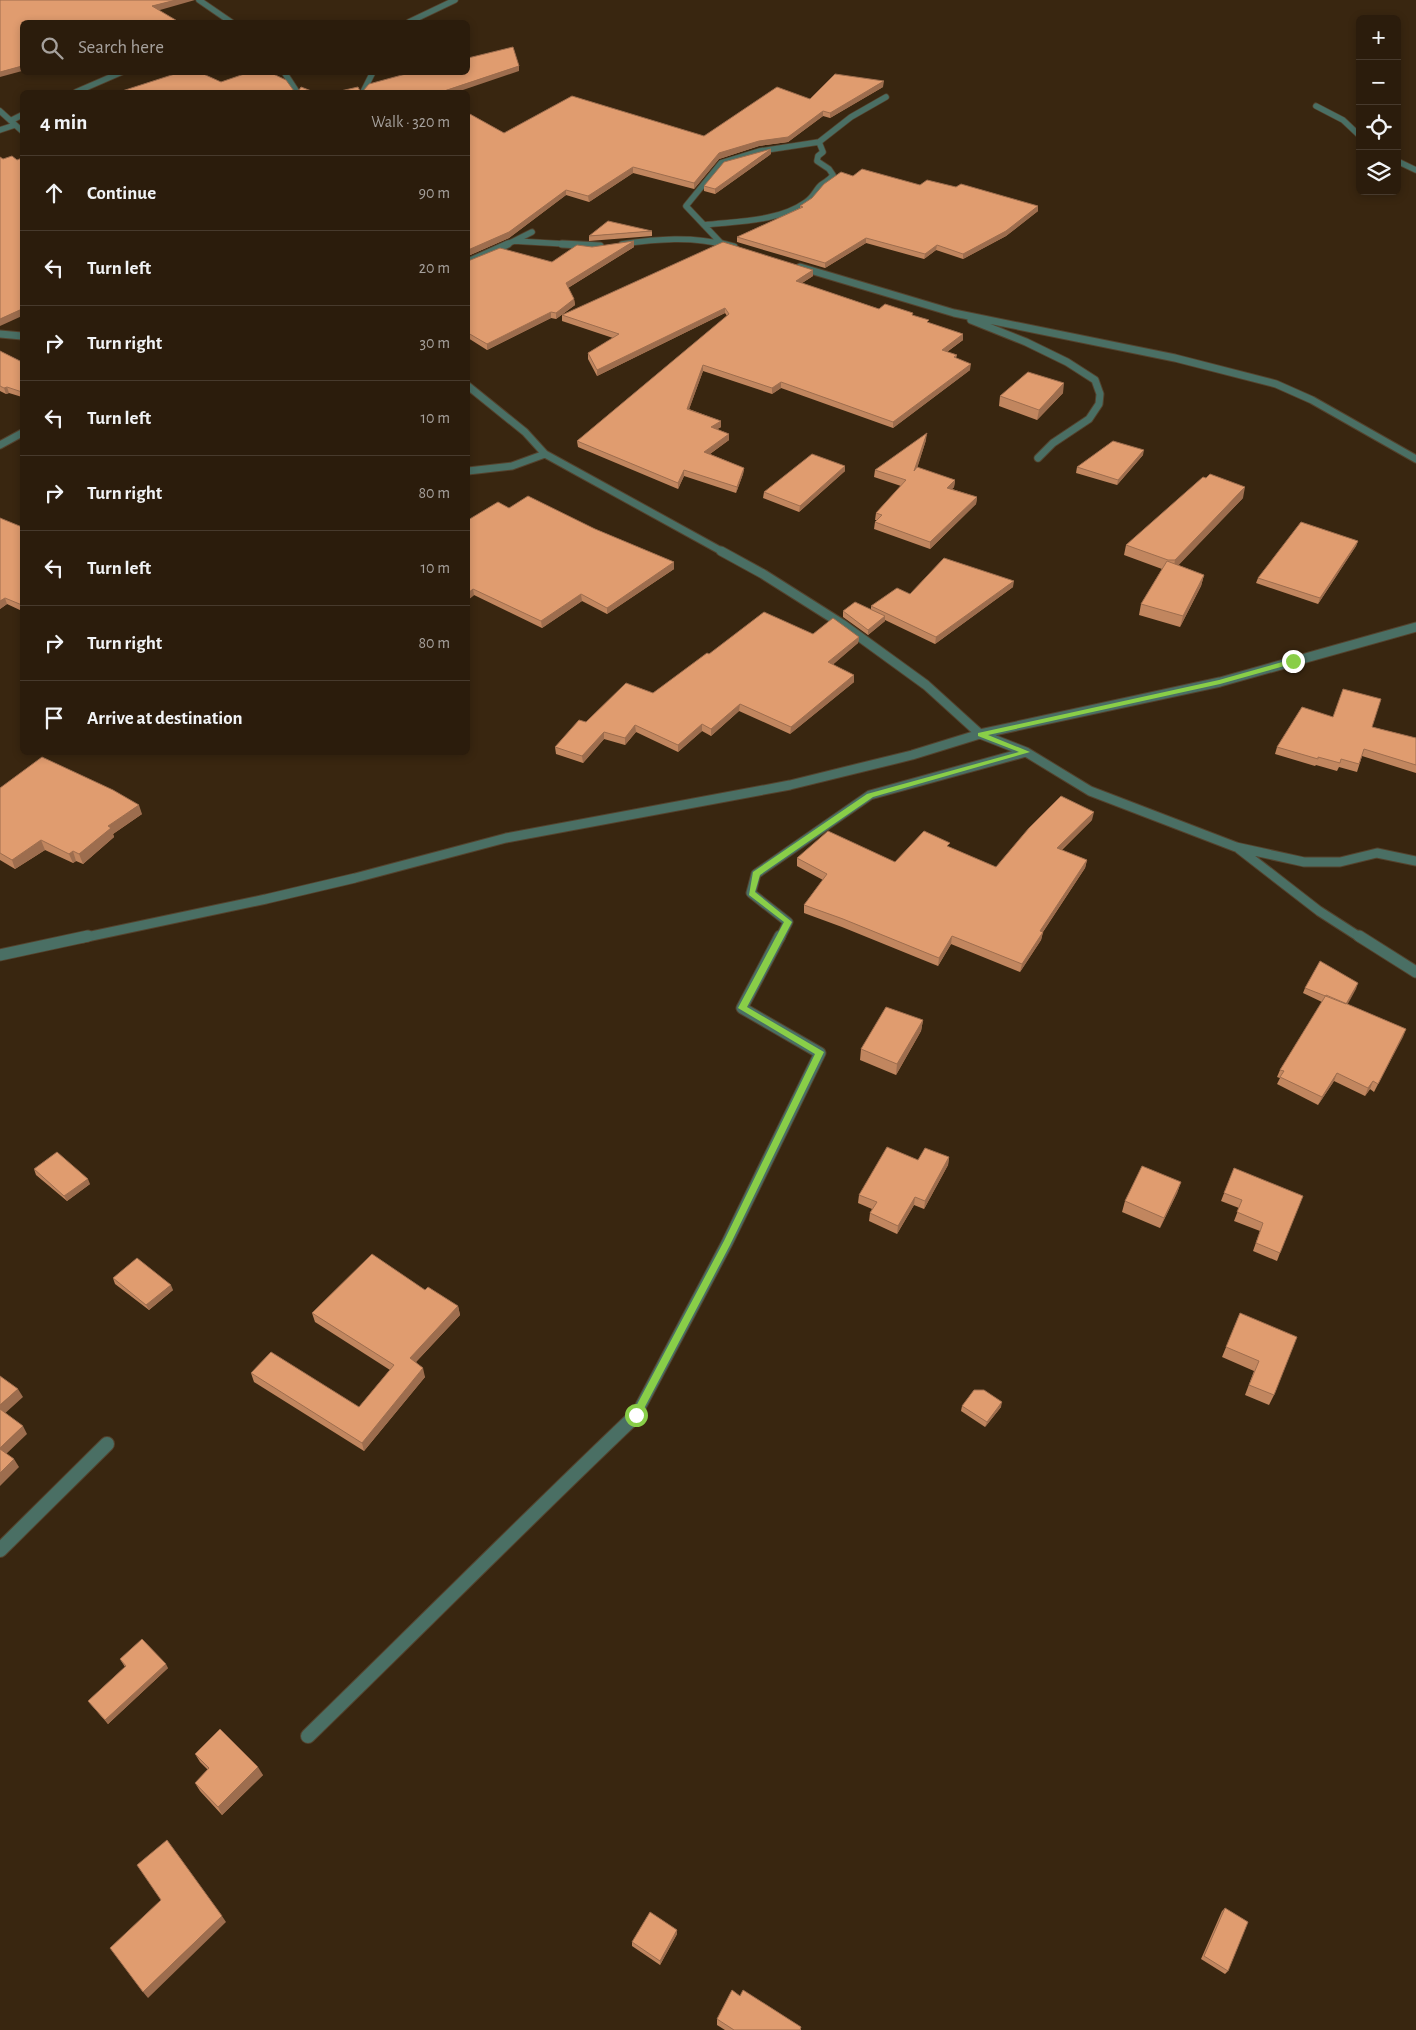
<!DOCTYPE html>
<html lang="en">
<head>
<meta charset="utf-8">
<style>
	body { margin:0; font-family:"Alegreya Sans",sans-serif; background:#332515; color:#f1f3f6 }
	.controls { position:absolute; right:15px; top:15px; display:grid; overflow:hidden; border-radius:8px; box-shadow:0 2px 8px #0003 }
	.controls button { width:45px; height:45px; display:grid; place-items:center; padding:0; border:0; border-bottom:1px solid #473a2d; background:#2b1c0c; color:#f1f3f6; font:25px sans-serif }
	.stop { position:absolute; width:15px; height:15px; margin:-11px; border:4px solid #89ce48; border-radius:50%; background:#fff }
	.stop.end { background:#89ce48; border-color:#fff; box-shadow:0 1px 5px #0008 }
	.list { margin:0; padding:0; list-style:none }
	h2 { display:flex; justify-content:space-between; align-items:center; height:65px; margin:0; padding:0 20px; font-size:21px }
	h2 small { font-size:16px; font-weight:400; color:#a6a19d }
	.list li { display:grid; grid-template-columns:32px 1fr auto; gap:15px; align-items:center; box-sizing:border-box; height:75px; padding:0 20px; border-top:1px solid #473a2d }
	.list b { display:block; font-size:19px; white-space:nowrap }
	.list em { font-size:16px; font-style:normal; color:#a6a19d }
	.icon { flex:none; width:28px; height:28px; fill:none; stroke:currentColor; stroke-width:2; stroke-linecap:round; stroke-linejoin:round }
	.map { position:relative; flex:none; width:1416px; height:2030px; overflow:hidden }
	.search { position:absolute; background:#2b1c0c; box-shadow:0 2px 8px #0003; left:20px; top:20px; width:450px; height:55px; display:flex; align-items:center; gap:12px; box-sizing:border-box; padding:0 18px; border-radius:8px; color:#a6a19d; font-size:19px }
	.panel { position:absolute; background:#2b1c0c; box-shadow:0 2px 8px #0003; left:20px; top:90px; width:450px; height:665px; border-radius:8px }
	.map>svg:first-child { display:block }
</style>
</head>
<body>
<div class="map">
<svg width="1416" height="2030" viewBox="0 0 1416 2030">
	<rect width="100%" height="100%" fill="#392610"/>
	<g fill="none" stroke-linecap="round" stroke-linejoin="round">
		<!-- street-far4 casing -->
		<g stroke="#54422d" stroke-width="7">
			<path id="street-far4" d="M199,0L231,22
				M409,22L455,0
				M284,72L297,92
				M76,92L122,72
				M363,92L373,72
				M1316,106L1343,120L1360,136
				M0,111L22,131
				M12,120L22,115
				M0,130L15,125
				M1397,161L1416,170
				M704,225C737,221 778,222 806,202C814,197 816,189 821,185C826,181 830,180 833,175L829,169L817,161L818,156L823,152L819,142
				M532,232L514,241L583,245
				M720,242L686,206L721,163L760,151L819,142L851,117L886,97
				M622,244C657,239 692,236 726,245
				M505,245L514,241"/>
		</g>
		<!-- street-far3 casing -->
		<g stroke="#54422d" stroke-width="9">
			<path id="street-far3" d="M562,244L600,246
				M722,244L734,247
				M468,262L508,244
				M800,267L954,313L1175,358L1276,384L1312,400L1416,459
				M971,320L1026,342L1067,362L1095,380L1100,394L1099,404L1089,419L1053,443L1038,458
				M0,334L22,336
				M468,386L525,432L545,454L723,552
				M0,445L22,433
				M468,471L512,466L545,454"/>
		</g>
		<!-- street-far2 casing -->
		<g stroke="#54422d" stroke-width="11">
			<path id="street-far2" d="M721,551L763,574L842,624L926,685L980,734L1026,752L1090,791L1236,847L1304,862H1340L1377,853L1416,861
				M1239,849L1319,911L1361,938
				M82,938L266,899L355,878L506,838L790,785L912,755L980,734L1220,682L1416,627
				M780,938L788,922L751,893L756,874L870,795L1026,752"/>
		</g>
		<!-- street-far1 casing -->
		<g stroke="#54422d" stroke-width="13">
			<path id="street-far1" d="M1359,936L1416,972
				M0,955L88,936
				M629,1422L636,1415L727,1243L820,1053L742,1008L780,936"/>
		</g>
		<!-- street casing -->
		<g stroke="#54422d" stroke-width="16">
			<path id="street" d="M0,1550L107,1444
				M308,1736C416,1631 521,1525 630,1421"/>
		</g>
		<!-- street-far4 -->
		<use href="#street-far4" stroke="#4a6f64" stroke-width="5.5"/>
		<!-- street-far3 -->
		<use href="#street-far3" stroke="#4a6f64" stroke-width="7"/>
		<!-- street-far2 -->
		<use href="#street-far2" stroke="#4a6f64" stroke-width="9"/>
		<!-- street-far1 -->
		<use href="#street-far1" stroke="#4a6f64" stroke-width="11"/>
		<!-- street -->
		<use href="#street" stroke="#4a6f64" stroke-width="14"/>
	</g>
	<!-- wall -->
	<path fill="#c1865f" d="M883,87L830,118L823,116L788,142L759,146L719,159L694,189L633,173L589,202L566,195L509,238L468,256V113L504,133L704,136L810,99Z
		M771,154L715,194L704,191V186Z
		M853,176L920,185L956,187L1038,206V211L1006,236L963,259L936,250L924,259L866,243L825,268L737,242V237L800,208V206Z
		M652,231V236L589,241V236Z
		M592,247H634L568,288L574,299L575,305L556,319L551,318L487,350L468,338V261L552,262Z
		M813,276L802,283L879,309L912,315L929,323L963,334V340L947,352L957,355L956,358L970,370L893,428L781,388L772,394L703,371L689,409L721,421V427L717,429L729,434V440L710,454L744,468L743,474L736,493L684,476L678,489L578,447L577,441L727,316L725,313L597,376L588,359V353L613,338L562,321V315Z
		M0,351L22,362V397L9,393L6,394L0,391Z
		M1063,393L1037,420L999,406L1000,396Z
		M926,440L917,468L955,480L954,487L952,489L977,497L976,504L930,549L874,529L875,522L877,520H875L876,513L901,486L874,477L875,470Z
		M1143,455L1117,485L1076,473L1077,467Z
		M845,466V471L799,512L763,498L764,492Z
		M1243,498L1178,565L1204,575L1201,586L1180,627L1139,615L1141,604L1162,569L1124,555L1126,545Z
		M509,508L595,529L674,562V569L607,614L582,601L542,628L474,595L468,600Z
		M22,527V611L7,604L0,609Z
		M1358,541L1356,546L1318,604L1256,583L1258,578Z
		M1013,587L935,644L885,620V621L868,635L843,617V611L871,609V606L910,594Z
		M813,634L859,637L858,643L833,664L854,682L790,734L739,711L711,736L702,731L678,752L636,732L625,745L604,739L583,763L556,754L555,747L586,722L653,693L709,654Z
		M1333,717L1416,738V773L1362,756L1357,772L1339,767L1337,771L1316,765L1315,766L1275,754L1277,747Z
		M0,788L142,814L113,834L114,837L83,864L76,861L73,863L45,850L15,869L0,860Z
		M1092,820L1062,850L1087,860L1085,868L1043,932L1041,940L1020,972L951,944L938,966L842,927L804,913V905L823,880L797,866V858L895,862L949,847L996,867Z
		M1358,983L1347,1004L1406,1029L1374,1092L1370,1089L1365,1096L1334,1081L1318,1105L1277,1084L1280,1078L1277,1077L1280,1070L1322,1002L1303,993L1305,988Z
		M923,1020L921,1031L896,1075L860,1060L861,1049Z
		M949,1157L948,1165L924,1209L914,1205L897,1234L869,1221L870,1213L872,1209L858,1203L859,1195L918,1160Z
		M1234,1168L1280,1253L1277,1261L1253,1251L1260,1231L1234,1221L1239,1208L1221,1201Z
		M34,1169L90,1184L67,1201L36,1175Z
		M1181,1182L1177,1193L1160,1228L1122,1212L1125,1201Z
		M113,1278L173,1290L149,1310L115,1284Z
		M425,1290L458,1306L460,1315L416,1362L425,1377L364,1451L254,1382L251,1373L359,1407L390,1370L315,1322L312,1313Z
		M1240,1313L1274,1395L1269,1405L1245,1395L1254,1371L1222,1357Z
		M962,1406L1001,1407L985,1427L961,1411Z
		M120,1659L168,1668L108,1724L88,1701L125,1667Z
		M195,1754L263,1775L222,1815L200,1791L195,1783L208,1770L200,1762Z
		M1225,1908L1228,1971L1225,1974L1201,1959L1222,1911Z
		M677,1934L660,1965L632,1946V1942Z
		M740,1996L801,2027V2030H725L717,2025V2019Z"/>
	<!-- shaded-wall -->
	<path fill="#9d6d4e" d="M176,0H195L153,12L152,6Z
		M22,66V71L0,77V72Z
		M519,66V71L457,92H441Z
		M884,81L883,87L830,118V113Z
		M823,111V116L788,142L759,146L719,159L694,189V183L719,153Z
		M771,149V154L715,194V189Z
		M633,167V173L589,202L588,196Z
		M566,190V195L509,238L468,256V250Z
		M1038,206V211L1006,236L963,259V254Z
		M866,238V243L825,268V263Z
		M634,241V247L566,289V283Z
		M937,245L936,250L924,259L925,254Z
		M813,270V276L796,287V281Z
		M574,299L575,305L556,319V313Z
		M725,308V313L597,376V370Z
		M22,309V316L0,326V319Z
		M551,312V318L487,350V344Z
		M963,334V340L941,356L942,350Z
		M971,364L970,370L893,428V422Z
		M703,365V371L687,415V409Z
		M781,382V388L772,394V388Z
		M1064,383L1063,393L1037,420L1039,410Z
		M7,387L9,393L6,394L4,388Z
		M721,421V427L711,433V427Z
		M927,433L926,440L914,478V471Z
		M729,434V440L704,458V452Z
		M1144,450L1143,455L1117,485L1118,480Z
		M845,466V471L799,512L800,506Z
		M744,468L743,474L736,493L737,487Z
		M684,470V476L678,489V483Z
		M955,480L954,487L946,495L947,488Z
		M1245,487L1243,498L1173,571L1175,560Z
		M977,497L976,504L930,549V542Z
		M1358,541L1356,546L1318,604L1320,598Z
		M674,562V569L607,614V608Z
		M1204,575L1201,586L1180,627L1183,616Z
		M1014,581L1013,587L935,644L936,637Z
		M473,589L474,595L468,600V593Z
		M581,594L582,601L542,628L541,621Z
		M5,598L7,604L0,609V601Z
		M885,616V621L868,635V630Z
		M859,637L858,643L828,669V662Z
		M854,675V682L790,734L791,727Z
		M740,704L739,711L711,736V729Z
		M702,724V731L678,752V745Z
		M635,725L636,732L625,745V738Z
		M604,732V739L583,763L582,756Z
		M139,805L142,814L113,834L114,837L83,864L79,854L108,826Z
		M1094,812L1092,820L1055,856L1057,848Z
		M41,840L45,850L15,869L12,860Z
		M73,851L76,861L73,863L69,854Z
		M1087,860L1085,868L1038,939L1040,931Z
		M1043,932L1041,940L1020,972L1022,964Z
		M952,936L951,944L938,966L939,958Z
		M1358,983L1356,989L1344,1011L1346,1005Z
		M923,1020L921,1031L896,1075L897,1064Z
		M1406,1029L1403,1037L1374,1092L1378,1084Z
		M1337,1073L1334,1081L1318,1105L1322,1097Z
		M1373,1081L1370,1089L1365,1096L1368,1088Z
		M949,1157L948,1165L924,1209L925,1201Z
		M88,1179L90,1184L67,1201L64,1196Z
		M1181,1182L1177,1193L1160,1228L1164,1218Z
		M915,1197L914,1205L897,1234L898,1226Z
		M171,1285L173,1290L149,1310L146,1305Z
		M458,1306L460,1315L412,1366L410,1358Z
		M423,1368L425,1377L364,1451L362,1443Z
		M18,1389L23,1397L2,1416L0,1412V1405Z
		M1002,1402L1001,1407L985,1427L987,1422Z
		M23,1426L27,1434L4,1456L0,1449V1448Z
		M14,1459L19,1467L0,1486V1473Z
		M166,1664L168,1668L108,1724L105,1720Z
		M258,1767L263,1775L222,1815L218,1807Z
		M222,1916L226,1922L148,1998L143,1992Z
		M677,1930V1934L660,1965V1961Z"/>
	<!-- building -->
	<path fill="#e09c6f" stroke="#9d6d4e" d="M0,0H176L152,6L179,22H22V66L0,72Z
		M513,47L519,66L441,92H336L358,87L360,91H363L369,84L413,72H468V58Z
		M181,72H199L221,82L250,72H269L286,80L294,91L299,90L301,87L314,92H119Z
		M835,74L884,81L830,113L823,111L788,137L759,141L719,153L694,183L633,167L588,196L566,190L509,232L468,250V113L504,133L572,96L704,136L777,87L810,99Z
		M323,91L326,92H316Z
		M771,149L715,189L704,186L724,162Z
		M12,156L17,160L22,158V309L0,319V157L3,159Z
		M862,169L920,185L927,180L956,187L961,184L1038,206L1006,231L963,254L937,245L925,254L866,238L825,263L737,237L803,207L800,206L812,198L824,184L841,172L853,176Z
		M608,221L652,231L589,236Z
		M634,241L566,283L574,299L556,313L551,312L487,344L468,333V261L500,248L552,262L577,245L592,247Z
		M723,242L813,270L796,281L879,309L885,304L913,313L912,315L929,320L927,322L963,334L942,350L957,355L954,357L971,364L893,422L781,382L772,388L703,365L687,409L721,421L711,427L729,434L704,452L744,468L737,487L684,470L678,483L577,441L729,314L725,308L597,370L588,353L619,334L562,315Z
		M0,351L22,362V392L7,387L4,388L0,386Z
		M1028,372L1064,383L1039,410L1000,396Z
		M927,433L914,471L917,467L955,480L947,488L977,497L930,542L875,522L882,515L876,513L906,480L875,470Z
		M1113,441L1144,450L1118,480L1077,467Z
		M812,454L845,466L800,506L764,492Z
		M1210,474L1245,487L1175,560H1168L1126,545L1203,477L1206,478Z
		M528,496L595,529L674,562L607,608L581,594L541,621L473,589L468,593V520L498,502L509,508Z
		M0,518L22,527V605L5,598L0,601Z
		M1301,522L1358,541L1320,598L1258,578Z
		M944,558L1014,581L936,637L871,606L897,588L910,594Z
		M1167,561L1204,575L1183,616L1141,604Z
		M855,602L885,616L868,630L843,611Z
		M764,612L813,634L833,618L859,637L828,662L854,675L791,727L740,704L711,729L702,724L678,745L635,725L625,738L604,732L582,756L555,747L579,720L586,722L626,683L653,693L707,653L709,654Z
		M1343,689L1381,699L1372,727L1416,738V765L1364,749L1359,764L1341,759L1340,763L1318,757V759L1277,747L1302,707L1333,717Z
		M42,757L113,790L139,805L108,826L111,828L79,854L73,851L69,854L41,840L12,860L0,853V788Z
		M1061,796L1094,812L1057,848L1087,860L1040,931L1043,932L1022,964L952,936L939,958L843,919L804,905L827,874L797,858L828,831L895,862L924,831L950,843L947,846L996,867L1029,828Z
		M1320,961L1358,983L1346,1004L1305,988Z
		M1326,995L1406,1029L1378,1084L1373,1081L1368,1088L1337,1073L1322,1097L1280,1077L1284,1071L1280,1070Z
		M886,1007L923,1020L897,1064L861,1049Z
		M887,1147L918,1160L925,1148L949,1157L925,1201L915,1197L898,1226L870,1213L877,1202L859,1195Z
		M57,1152L88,1179L64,1196L34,1169Z
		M1142,1166L1181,1182L1164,1218L1125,1201Z
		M1234,1168L1303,1196L1280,1253L1256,1243L1263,1223L1237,1212L1242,1200L1224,1193Z
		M372,1254L425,1290L428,1287L458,1306L410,1358L423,1368L362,1443L251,1373L271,1352L359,1407L394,1365L312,1313Z
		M137,1258L171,1285L146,1305L113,1278Z
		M1240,1313L1297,1337L1274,1395L1249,1385L1259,1361L1226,1347Z
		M0,1376L18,1389L0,1405Z
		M974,1390H984L1002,1402L987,1422L962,1406Z
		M0,1409L23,1426L0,1448Z
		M0,1449L14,1459L0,1473Z
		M142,1639L166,1664L105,1720L88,1701L126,1666L120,1659Z
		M220,1729L258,1767L218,1807L195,1783L209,1768L195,1754Z
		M167,1840L222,1916L143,1992L110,1948L161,1900L137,1865Z
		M1225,1908L1248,1922L1228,1971L1204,1956Z
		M650,1912L677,1930L660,1961L632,1942Z
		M732,1990L740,1996L743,1990L801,2027L800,2030H734L717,2019Z"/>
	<!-- route -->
	<path fill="#89ce48" d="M1293,659L1295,660V663L1220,684L988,735L1030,752L873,797L760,875L755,892L792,922L747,1007L824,1052L730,1245L639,1418H633V1412L724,1241L815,1054L738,1008L784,922L749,895L753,872L867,794L1019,752L978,736V733L1219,680Z"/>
</svg>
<div class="controls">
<button>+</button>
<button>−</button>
<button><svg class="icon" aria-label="locate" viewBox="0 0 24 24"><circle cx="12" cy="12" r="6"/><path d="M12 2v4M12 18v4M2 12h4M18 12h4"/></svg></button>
<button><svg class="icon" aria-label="layers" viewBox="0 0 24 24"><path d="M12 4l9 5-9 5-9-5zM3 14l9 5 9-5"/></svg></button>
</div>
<div class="stop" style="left:636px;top:1415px"></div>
<div class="stop end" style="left:1293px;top:661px"></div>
<div class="search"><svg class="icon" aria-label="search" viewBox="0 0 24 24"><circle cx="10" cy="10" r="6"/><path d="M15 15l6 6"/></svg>Search here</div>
<section class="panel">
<h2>4 min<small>Walk · 320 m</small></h2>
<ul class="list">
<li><svg class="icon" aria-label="ahead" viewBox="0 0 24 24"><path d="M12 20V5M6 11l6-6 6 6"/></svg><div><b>Continue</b></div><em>90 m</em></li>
<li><svg class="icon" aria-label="left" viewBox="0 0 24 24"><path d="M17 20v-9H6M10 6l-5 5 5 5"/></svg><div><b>Turn left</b></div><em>20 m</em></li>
<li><svg class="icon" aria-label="right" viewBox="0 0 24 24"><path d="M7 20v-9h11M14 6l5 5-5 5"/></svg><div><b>Turn right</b></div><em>30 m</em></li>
<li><svg class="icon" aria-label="left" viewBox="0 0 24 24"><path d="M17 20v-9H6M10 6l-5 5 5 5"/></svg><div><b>Turn left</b></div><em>10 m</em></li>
<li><svg class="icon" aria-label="right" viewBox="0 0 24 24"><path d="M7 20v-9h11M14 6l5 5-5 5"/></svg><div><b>Turn right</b></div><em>80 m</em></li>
<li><svg class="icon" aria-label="left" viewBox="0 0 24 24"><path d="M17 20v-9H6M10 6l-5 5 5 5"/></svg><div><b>Turn left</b></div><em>10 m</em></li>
<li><svg class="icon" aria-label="right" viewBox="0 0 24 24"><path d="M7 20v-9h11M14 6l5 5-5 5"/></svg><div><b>Turn right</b></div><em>80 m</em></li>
<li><svg class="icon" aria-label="arrive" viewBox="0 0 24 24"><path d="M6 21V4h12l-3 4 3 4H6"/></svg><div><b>Arrive at destination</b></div></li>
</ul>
</section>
</div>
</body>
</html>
